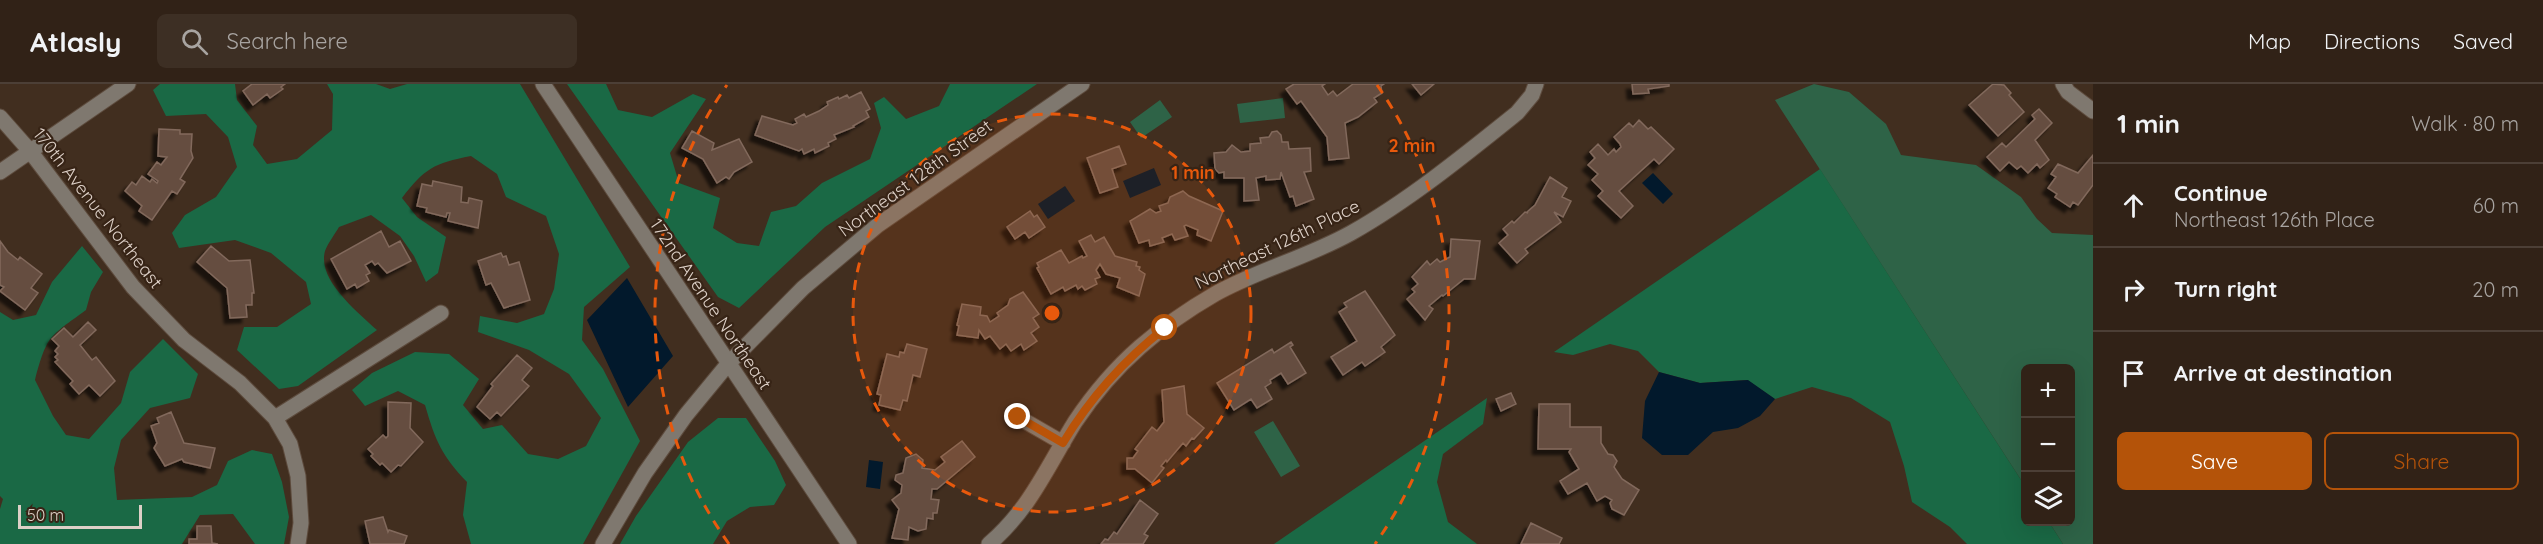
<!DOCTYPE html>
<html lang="en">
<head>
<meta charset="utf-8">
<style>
	body { margin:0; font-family:Quicksand,sans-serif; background:#3d2f24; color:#f1f3f6 }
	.controls { position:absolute; right:18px; bottom:18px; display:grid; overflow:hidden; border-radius:9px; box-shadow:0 6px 24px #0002 }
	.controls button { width:54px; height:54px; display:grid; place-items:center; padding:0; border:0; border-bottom:2px solid #4c3f36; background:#312217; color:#f1f3f6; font:30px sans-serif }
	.scale { position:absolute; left:18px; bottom:15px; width:124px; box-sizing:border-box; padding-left:6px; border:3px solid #ddd0c7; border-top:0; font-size:16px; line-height:21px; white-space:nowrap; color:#ddd0c7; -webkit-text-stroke:4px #372416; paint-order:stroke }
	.stop { position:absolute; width:18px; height:18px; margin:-14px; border:4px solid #b45309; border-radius:50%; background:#fff }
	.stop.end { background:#b45309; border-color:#fff; box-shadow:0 2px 6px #0008 }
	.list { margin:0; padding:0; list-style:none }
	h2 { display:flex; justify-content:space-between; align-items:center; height:78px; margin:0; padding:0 24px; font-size:26px }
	h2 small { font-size:20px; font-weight:400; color:#a8a4a1 }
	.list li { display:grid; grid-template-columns:39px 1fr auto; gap:18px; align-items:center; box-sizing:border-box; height:84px; padding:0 24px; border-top:2px solid #4c3f36 }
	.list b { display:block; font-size:22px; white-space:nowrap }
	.list p { margin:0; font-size:20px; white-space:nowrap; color:#a8a4a1 }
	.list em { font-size:20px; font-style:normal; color:#a8a4a1 }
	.actions { display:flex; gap:12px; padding:18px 24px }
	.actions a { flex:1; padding:14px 0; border:2px solid #b45309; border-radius:9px; text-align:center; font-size:21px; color:#b45309 }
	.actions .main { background:#b45309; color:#fff }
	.icon { flex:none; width:33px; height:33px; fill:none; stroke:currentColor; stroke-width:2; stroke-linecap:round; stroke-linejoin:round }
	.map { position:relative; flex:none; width:2093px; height:460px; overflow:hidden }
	header { display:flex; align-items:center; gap:36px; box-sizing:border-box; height:84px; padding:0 30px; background:#312217; border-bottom:2px solid #4c3f36 }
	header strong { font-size:28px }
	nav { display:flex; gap:33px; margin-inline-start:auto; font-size:21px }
	.search { width:420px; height:54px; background:#3d2f24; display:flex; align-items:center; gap:15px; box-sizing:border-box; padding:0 21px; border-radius:9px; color:#a8a4a1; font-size:22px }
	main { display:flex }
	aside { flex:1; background:#312217 }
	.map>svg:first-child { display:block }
</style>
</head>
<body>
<header>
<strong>Atlasly</strong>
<div class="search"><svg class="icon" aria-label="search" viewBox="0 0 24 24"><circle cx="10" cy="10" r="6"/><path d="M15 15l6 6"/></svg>Search here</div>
<nav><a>Map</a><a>Directions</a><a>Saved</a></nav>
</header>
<main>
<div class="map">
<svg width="2093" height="460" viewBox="0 0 2093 460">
	<defs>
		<filter id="shadow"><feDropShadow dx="-5.5" dy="5.5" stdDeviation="1.5" flood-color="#0009"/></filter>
	</defs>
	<rect width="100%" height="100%" fill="#412e1f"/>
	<!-- green -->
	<path fill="#2e6347" d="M1814,0L1849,8L1886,40L1901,71L1976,81L2021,113L2037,135L2052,149L2093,151V460H2063L2049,438H2070V284H2026L2025,402L1775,16Z
		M1283,14L1285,34L1240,39L1237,20Z
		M1160,16L1172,33L1141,54L1130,38Z
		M1273,337L1300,382L1281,393L1254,348Z"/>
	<!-- forest -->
	<path fill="#1a6945" d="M160,0H235L237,16L257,42L253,61L267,80L297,75L332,46L333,10L327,0H376L390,5L407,0H520L630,183L584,223L582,256L603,285L640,357L583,460H471L463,431L467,398C442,372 435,356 425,321L398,307L365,322L352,306L372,289L415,268L449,270L479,295L463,321L483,345L502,341L528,370L558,375L586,362L601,334L569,290L529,266L478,248L480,232L517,239L544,230L554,205L559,170L546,132L506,113L497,90L471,72C434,79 424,85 402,114L417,133L446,153L438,189L426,198L414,172L400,152L371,131L339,143C335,150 328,159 325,167C317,196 358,228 377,246L298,302L279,305L237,266L244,243H277L311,220L306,198L271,169L235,156L179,164L172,149L185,131L216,113L237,83L228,53L206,30L166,32L153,6Z
		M567,0H606L618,26L652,33L693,10L706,15L670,69L679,99L720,114L713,144L737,159L759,162L771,128L796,122L822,99L870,75L881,44L874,19L884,13L906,35L939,22L950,0H1037L825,143L739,224L718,213Z
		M1820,85L2025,402L2026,438H2049L2063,460H1967L1950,443L1912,418L1904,382L1890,338L1851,314L1812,303L1775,315L1747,296L1700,299L1659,288L1638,267L1610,260L1573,271L1554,268Z
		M82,162L103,188L91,208L86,226C49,253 47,251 35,296L53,332L66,351L89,355L121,319L130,288L163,255L198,290L190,314L150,324L121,356L114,384L117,416L192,413L217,401L228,377L252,366L272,370L282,398L289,433L284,460H255L233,430L200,431L182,460H0V425L3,415L0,412V228L13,236L36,231L52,198Z
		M1487,314L1483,340L1443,370L1437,398L1448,438L1477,460H1274Z
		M718,334H746L775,377L786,401L774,421L750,423L727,437L713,460H620L636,432L688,358Z"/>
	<!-- water -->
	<path fill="#02192c" d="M1154,84L1161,101L1130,114L1123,97Z
		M1653,89L1673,110L1663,120L1642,99Z
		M1065,102L1075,117L1048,135L1038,120Z
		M627,194L673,272L628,323L587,236Z
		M1659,288L1700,299L1748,296L1775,315L1760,332L1738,344L1713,348L1688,371H1662L1642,354L1645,317Z
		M869,376L883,378L880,405L866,403Z"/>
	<!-- building -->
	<path fill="#654e41" stroke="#82695c" stroke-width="1.5" filter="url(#shadow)" d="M252,0H285L281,3L283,5L270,14L267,10L253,21L243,7Z
		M1294,0H1325L1322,2L1328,11L1333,7L1337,12L1353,0H1384L1381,2L1382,9L1374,14L1377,18L1358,33L1345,39L1349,74L1329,76L1327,53L1301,17L1297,20L1286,5Z
		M1412,0H1434L1421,11Z
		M1632,0H1669V2L1648,5L1649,9L1633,10Z
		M1993,0L2004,1L2011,9L2009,11L2024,28L1998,52L1969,21Z
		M861,8L870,25L866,27L869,33L853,42L854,43L834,51L836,55L828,59L829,62L815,69L814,65L804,70L802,65L799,67L755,51L762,32L793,41L797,39L795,35L804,30L806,33L819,27L828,21L827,18L838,13L839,15L847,11L849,14Z
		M2039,25L2052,39L2035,56L2049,76L2040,84L2037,80L2028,89L2021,82L2017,85L2009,78L2000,87L1987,73L2002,59L2006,63L2035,35L2032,31Z
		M1639,36L1648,45L1651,43L1674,65L1659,80L1654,75L1619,107L1633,122L1621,134L1598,112L1603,107L1592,96L1598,90L1588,81L1595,74L1590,68L1598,60L1608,71L1614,65L1616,68L1621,63L1620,60L1614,53L1629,39L1633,43Z
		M159,45L180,46V50H192L191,67L193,74L180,95L185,98L177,110L172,107L152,136L139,127L142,122L125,107L132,98L136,101L142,92L150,98L152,95L157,99L158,97L148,90L157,78L161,81L167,73L158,72Z
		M692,47L714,59L712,66L739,55L752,78L734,88L729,95L726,93L717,99L703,75L682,64Z
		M1277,47L1281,51L1282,58H1288L1289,65L1310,64L1311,87L1304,88L1314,115L1296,122L1293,112L1290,113L1281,88L1280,95L1266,96V92L1256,94L1259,116L1244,117V94H1224V88L1219,89L1215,85L1214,69L1226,68L1232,61L1241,68L1250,67V60L1261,59L1260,54L1269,53L1272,48Z
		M1119,62L1126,80L1112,85L1118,103L1100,109L1087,74Z
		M2093,71V101L2078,121L2073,118L2070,123L2055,113L2057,110L2048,104L2056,93L2051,90L2058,80L2078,89Z
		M1550,93L1567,104L1562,113L1571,117L1563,133L1554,128L1561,138L1525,165L1528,169L1517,179L1499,159L1508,151L1503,145L1512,137L1514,139L1525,128L1528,129L1527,128L1535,121Z
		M433,97L462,103L461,118L468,119L469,114L482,117L478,144L448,137L450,129H447L446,133L426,128L427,124L417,122L422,100L432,102Z
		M1183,107L1189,112L1223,127L1211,157L1197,151L1198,146L1186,141L1184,142L1188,152L1175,156L1172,150L1162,154L1164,158L1150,162L1149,156L1139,159L1130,137L1150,125L1156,129L1161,127L1159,122L1168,119L1170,113Z
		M1030,127L1034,133L1037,131L1045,143L1029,154L1025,148L1015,155L1007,143Z
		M381,147L389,163L400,157L411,177L387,189L378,179L375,181L372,177L365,181L370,189L366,191L369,197L357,204L355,200L347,205L331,175Z
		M1091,151L1095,158L1104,153L1115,172L1137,178L1136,182L1140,183L1139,186L1145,190L1139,212L1117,203L1120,194L1106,190L1100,180L1096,186L1100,193L1095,195L1097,200L1085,206L1082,202L1078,205L1076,201L1065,207L1063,203L1051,210L1037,184L1039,183L1037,179L1061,166L1069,179L1082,172L1083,174L1087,172L1079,157Z
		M1451,155L1480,157L1475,195H1464L1443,212L1442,211L1429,222L1433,225L1425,236L1407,215L1415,208L1412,205L1418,200L1412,193L1427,177L1430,181L1437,175L1440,178L1450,173Z
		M0,157L8,168L18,176L20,173L42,190L31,204L38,209L25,226L0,207L4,203L0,201Z
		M211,162L229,177L250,176L254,209H252V221H246L247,233L230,234L227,204L197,178Z
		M501,169L503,173L506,172L509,181L519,178L530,216L504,224L491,199L486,201L478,177Z
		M1365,207L1395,251L1381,263L1385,268L1365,282L1362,278L1343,291L1331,273L1357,257L1339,228L1347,223L1344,219Z
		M1023,208L1039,230L1033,234L1039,243L1031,249L1037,257L1024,266L1021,260L1011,267L1006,260L1000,265L990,252L985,255L979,246L978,254L957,251L959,242L957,241L962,220L981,223L980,231L987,232L990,238L999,232L997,229L1008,221L1010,215Z
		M88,238L96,246L80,261L92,276L96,273L115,297L100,312L89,301L79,310L70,300L73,297L55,278L58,276L55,273L58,270L55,267L59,262L52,255L64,244L73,253Z
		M1291,258L1293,261L1290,263L1306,289L1288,300L1281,289L1270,296L1271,299L1265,303L1272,315L1257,324L1251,315L1234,326L1217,299L1272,265L1274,269Z
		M907,260L927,265L920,293L913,291L907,317L903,316L900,326L879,321L881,311L877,310L887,270L899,273L900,268L904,269Z
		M517,271L532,284L522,296L529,302L501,332L497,328L490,335L477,323L493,302L491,300Z
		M1184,302L1187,330L1204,344L1194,355L1192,354L1186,362L1183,359L1167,378L1166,376L1161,382L1164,384L1152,399L1135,385H1127V374H1133L1138,367L1135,365L1152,343L1157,347L1164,338L1162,306Z
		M1511,309L1516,320L1501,327L1496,315Z
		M388,318L411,319L410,344L423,358L401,382L398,381L391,388L382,379L380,381L371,372L373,370L368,365L383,351L386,354L388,352Z
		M1539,320H1570V343H1601V359L1608,370L1613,371L1617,377L1614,383L1622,395L1639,406L1624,431L1612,425L1610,419L1612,416L1605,412L1597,417L1587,399L1568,410L1560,397L1579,385L1569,368L1571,365H1538Z
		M171,328L184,359L215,364L210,384L184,378L182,375L165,382L154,364L157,359L151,342L159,339L157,334Z
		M962,357L975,373L937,405H932L931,415L939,416L937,429H933V435L927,434L926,445L918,447L909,443L908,456L892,454L899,425L892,416L901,409L902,401L895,396L896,391L903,389L906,374L916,370L923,376L922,384L935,386L945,378L941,373Z
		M1140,416L1158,430L1144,450L1148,452L1143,460H1101L1105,455L1108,456L1114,448L1117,450Z
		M383,433L388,448L389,446L407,452L404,460H370L365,437Z
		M1531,439L1562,454L1559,460H1521Z
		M197,442H211L212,459L218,460H189V455H197Z"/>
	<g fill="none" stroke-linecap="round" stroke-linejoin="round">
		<!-- minor casing -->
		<g stroke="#5d4b3d" stroke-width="17">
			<path id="minor" d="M543,0L849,460
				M2063,0L2068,8L2093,27
				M0,33L30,67L133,203L184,256L240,299L275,334L290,360L298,392L301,439L298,460
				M0,88L128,0
				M1018,333L1063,359
				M275,334L441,229
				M603,460L645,389L686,331L728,280L803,204L878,141L1082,0
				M989,460C1030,425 1047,383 1075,338C1093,311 1116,284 1140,263C1163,243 1189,225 1215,210C1258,186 1308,173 1351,149C1408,117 1466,70 1517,29L1532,11L1536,0"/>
		</g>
		<!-- minor -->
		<use href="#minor" stroke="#7f786f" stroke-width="15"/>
	</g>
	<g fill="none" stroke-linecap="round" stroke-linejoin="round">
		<!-- route -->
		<path stroke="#b45309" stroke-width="8" d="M1018,333L1063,359C1090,314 1124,276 1165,244"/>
	</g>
	<!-- distance rings -->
	<circle cx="1052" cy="229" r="199" fill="#e8590c" fill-opacity=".12"/>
	<g fill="none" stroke="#e8590c" stroke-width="3" stroke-dasharray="10 8">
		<circle cx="1052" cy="229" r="199"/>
		<path d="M729 460A397 397 0 0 1 727 1M1377 1A397 397 0 0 1 1375 460"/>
	</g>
	<g text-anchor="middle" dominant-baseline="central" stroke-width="4.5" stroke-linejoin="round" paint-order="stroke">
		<!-- street labels -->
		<g font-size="18" fill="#ddd0c7" stroke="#372416">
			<text transform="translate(915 94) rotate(-36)">Northeast 128th Street</text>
			<text transform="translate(98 124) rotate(52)">170th Avenue Northeast</text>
			<text transform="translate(1277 160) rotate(-26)">Northeast 126th Place</text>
			<text transform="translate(711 220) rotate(56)">172nd Avenue Northeast</text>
		</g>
	</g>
	<circle cx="1052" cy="229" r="9" fill="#e8590c" stroke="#372416" stroke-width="3"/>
	<g font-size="18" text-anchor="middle" font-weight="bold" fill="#e8590c" stroke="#372416" stroke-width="4.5" stroke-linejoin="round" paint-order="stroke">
		<text x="1412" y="68">2 min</text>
		<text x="1193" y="95">1 min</text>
	</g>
</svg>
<div class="controls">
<button>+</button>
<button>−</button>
<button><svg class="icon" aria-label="layers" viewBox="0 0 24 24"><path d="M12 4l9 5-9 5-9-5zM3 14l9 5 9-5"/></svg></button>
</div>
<div class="scale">50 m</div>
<div class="stop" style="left:1165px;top:244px"></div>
<div class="stop end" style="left:1018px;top:333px"></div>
</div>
<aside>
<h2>1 min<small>Walk · 80 m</small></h2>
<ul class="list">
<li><svg class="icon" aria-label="ahead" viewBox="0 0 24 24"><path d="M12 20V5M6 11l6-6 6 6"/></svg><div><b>Continue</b><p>Northeast 126th Place</p></div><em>60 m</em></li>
<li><svg class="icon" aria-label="right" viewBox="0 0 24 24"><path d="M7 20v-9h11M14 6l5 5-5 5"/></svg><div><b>Turn right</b></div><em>20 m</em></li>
<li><svg class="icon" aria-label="arrive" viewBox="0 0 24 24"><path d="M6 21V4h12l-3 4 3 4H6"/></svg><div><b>Arrive at destination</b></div></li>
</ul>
<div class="actions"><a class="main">Save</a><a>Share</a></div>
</aside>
</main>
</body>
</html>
